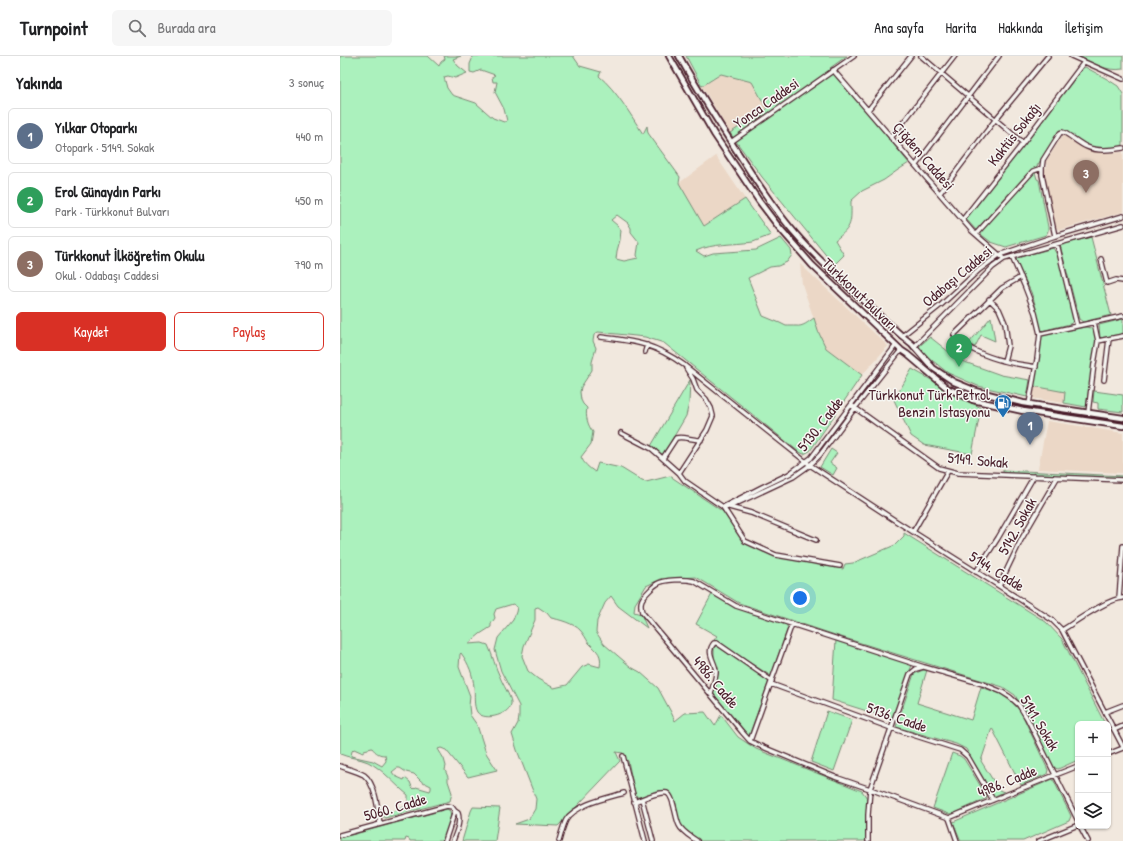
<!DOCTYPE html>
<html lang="tr">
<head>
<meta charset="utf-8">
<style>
	body { margin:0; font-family:"Patrick Hand",sans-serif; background:#f6f6f6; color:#202124 }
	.controls { position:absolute; right:12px; bottom:12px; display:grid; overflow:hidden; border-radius:6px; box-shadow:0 1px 3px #0004 }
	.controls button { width:36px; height:36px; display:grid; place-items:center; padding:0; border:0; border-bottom:1px solid #e0e0e0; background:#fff; color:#202124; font:20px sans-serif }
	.you { position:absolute; left:460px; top:542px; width:14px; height:14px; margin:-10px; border:3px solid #fff; border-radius:50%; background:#1a73e8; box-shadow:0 0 0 6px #1a73e833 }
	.badge { display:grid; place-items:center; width:26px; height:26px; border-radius:50%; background:#d93025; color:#fff; font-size:13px; font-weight:700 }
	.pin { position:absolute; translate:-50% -33px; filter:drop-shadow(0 1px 2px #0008) }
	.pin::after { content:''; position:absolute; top:21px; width:14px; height:12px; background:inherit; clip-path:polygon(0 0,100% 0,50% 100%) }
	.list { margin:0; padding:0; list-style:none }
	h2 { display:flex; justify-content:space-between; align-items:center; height:52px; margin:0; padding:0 16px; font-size:17px }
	h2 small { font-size:13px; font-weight:400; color:#757577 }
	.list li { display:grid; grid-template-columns:26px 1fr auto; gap:12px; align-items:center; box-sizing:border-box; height:56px; margin:0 8px 8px; padding:0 8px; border:1px solid #e0e0e0; border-radius:6px }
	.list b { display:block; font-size:15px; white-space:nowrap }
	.list p { margin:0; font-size:13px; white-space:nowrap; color:#757577 }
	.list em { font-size:13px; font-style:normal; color:#757577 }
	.actions { display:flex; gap:8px; padding:12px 16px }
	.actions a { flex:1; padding:9px 0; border:1px solid #d93025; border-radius:6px; text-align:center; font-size:14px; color:#d93025 }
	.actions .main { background:#d93025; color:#fff }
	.icon { flex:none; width:22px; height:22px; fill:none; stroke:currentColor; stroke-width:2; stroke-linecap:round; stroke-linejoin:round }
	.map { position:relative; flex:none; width:783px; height:785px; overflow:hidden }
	header { display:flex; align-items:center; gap:24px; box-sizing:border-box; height:56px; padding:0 20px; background:#fff; border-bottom:1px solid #e0e0e0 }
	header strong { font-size:19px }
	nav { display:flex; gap:22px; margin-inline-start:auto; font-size:14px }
	.search { width:280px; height:36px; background:#f6f6f6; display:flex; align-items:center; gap:10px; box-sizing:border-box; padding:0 14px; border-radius:6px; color:#757577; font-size:15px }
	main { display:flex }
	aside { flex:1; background:#fff }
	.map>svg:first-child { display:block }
</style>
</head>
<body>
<header>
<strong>Turnpoint</strong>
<div class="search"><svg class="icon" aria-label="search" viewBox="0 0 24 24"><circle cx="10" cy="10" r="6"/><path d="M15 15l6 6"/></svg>Burada ara</div>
<nav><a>Ana sayfa</a><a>Harita</a><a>Hakkında</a><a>İletişim</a></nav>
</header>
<main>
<aside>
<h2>Yakında<small>3 sonuç</small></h2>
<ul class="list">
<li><span class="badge" style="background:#5c6f8a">1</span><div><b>Yılkar Otoparkı</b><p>Otopark · 5149. Sokak</p></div><em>440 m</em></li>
<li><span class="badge" style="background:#2e9e5b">2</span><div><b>Erol Günaydın Parkı</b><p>Park · Türkkonut Bulvarı</p></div><em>450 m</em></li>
<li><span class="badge" style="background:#8d6e63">3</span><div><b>Türkkonut İlköğretim Okulu</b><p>Okul · Odabaşı Caddesi</p></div><em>790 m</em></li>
</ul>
<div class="actions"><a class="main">Kaydet</a><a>Paylaş</a></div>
</aside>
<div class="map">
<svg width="783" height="785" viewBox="0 0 783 785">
	<rect width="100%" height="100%" fill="#f1e8de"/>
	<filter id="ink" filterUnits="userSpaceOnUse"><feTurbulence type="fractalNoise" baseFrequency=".025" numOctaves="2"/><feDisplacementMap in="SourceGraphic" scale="8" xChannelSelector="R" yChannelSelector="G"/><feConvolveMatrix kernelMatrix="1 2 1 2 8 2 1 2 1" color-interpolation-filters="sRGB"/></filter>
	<g filter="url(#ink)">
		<!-- built -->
		<path fill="#ebd7c6" d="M381,18L412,26L427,53L390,77L362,30Z
			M723,79L752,95L767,97L783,96V156L719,174L716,171L704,118L705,113L708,109L705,107Z
			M376,100L405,143L364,170L339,127Z
			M460,208L548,290L522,319L486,292L478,275L462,228Z
			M693,330L726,336L724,347L691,342Z
			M707,365L783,377V417L698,413Z"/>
		<!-- green -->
		<path fill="#abf1bd" stroke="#7a8874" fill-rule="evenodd" d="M0,0H88L99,10L101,6L105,3L104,0H121L113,3L118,10L127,17L115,22L108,20L104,21L107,32L112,39L136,47L153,62L164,66L167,65L164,53L155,36L157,26H153L152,21L155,19L141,14L134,17L130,16V8L133,1L131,0H233L240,10L261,16L259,20C276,34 291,59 303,78L307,70L308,77L340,121L339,127L364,170L405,143L431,179C425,181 419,184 413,186C394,189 373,187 356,195L364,200L373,197L416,194L441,182L451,194L452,199L447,206L438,210L430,211L408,222L423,260L440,267L446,270C450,270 452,270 456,270C463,271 468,266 474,262L478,275L486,292L522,319L470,395L464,398L459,396L324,287L305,281L258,276L254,279L253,285L256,292L252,306V314L241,331L240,336L241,344L243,348L247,352C245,360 248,370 253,376L251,388L241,401C244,408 249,412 255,416L258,407L281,412L302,425L306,426L330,420L385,457L405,487L436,501L503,513L505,508L513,507L555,489L564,480V477L706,566L722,583L765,668H738V704L718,713L713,711L675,639L663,631L498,580L399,547L356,521L321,523L306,530L295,548L294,556L301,558L307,572L278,550L271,540L265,547L257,565L256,576L264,588L291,611L300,616L318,632L331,656L335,665L345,657L365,656L375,670L381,659L398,681L416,693L522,735L527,742V785H360C353,780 342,776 339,767C337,762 338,756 337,751C330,726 318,735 300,741H297L295,738L288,705L285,703L283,697L276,696L280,705L218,770L175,768L189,763L195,753L196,743L177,694L172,678L178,667L179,661V650L161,615L155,594L158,582L173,564L176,556L177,551L173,548L156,553L154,558L155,562L151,568V571L140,578L128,588L142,587L148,589C153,600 155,611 160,621C163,629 170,639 171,646C173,657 145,667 137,656C133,649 135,639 134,631C133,619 129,608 121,597L120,598L119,611L130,640L129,650L130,659L137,669L146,697L157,714L128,721L106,694L101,692L98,693L104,703L106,710L105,714L108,721V725L112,737L110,745L45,762L42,760L68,749V739C54,728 44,714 28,706C19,702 9,702 0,698ZM277,159L288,167L291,172V176L299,186L297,199L298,202L284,205L276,203L277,195L280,184L281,174L278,170L271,164ZM198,551L207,557L211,562C218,563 235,568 240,574C244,578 246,583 249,587C258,596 262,598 260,611L249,608L242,611L227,629L214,632L198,623L188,615L182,600L184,590L195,564V552ZM32,692C36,697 39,699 45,699L46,705L42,710L33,705L11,700L12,695L14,693L23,697L24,694ZM57,712H60L66,716L74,718L81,725L91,730V733L90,735L76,731L74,733L72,731L70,726L65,722L64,724L55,720L52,716Z
			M346,0H507L490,12L569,107L558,114L544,124L522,135L511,145C511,166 513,171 495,184L504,199L494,209L422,121L390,77L427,53L412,26L381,18L362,30Z
			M739,0H783V13C767,16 753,7 739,0Z
			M745,11L767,23L778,30L783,38V90C773,92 761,94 751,91C743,89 730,79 723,74L719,76L697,110L684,122L636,174L626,163L743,12Z
			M695,116L697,123L699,124L708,171V175L706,179L666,191L651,186L639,177Z
			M751,181L771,259L743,266L739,263L720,189Z
			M713,192L719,202L734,265L730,268L701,275L695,248L691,236L676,206L677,202Z
			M651,261L655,285L641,279L635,291L628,288Z
			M783,263V278L760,282L759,269Z
			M745,271L752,272L754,273L756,286L746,351L724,347L725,336L693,330L701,289V280Z
			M590,281L619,304L661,319L690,324L687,341L638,330L608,317L577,292Z
			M572,313L641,352L632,398L584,389L571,380L554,344Z
			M350,324L349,347L346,360L323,399L311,390Z
			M754,335L783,339V356L758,353V347L753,346Z
			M491,393L497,397L490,407L497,412L493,419L480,411Z
			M663,414L783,420V423L668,417L663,416Z
			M372,538L399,553L446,568L448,572L431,620L374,584L377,580L356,568Z
			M496,584L572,609L552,662H549L492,644Z
			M377,590L429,625L409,680L373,639L378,618V614L374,604V591Z
			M583,614H587L577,647L631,664L641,631L659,637L672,646L681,656L708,714L707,718L681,729L652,672L641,705L659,734L664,736L655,740L653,739L626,693L616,688L556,671L574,618Z
			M487,655L512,664L494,715L471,706Z
			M612,697L620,700L624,703L646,739L647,742L615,757L609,758L593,752Z
			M713,723L731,760L729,765L683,785H621L613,766Z
			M133,751L160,752L155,785H122L131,755Z
			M107,753L110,755L111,761L104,785H70L69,783L66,782L65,785H0V782Z"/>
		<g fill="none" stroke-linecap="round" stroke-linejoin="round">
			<!-- minor casing -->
			<g stroke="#4a1f2b" stroke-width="6">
				<path id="minor" d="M581,0L683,87
					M731,0L783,23
					M493,14L632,175L664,203
					M528,54L571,0
					M551,82L615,0
					M391,86L514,0
					M576,109L659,0
					M600,137L655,64L708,0
					M623,163L683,87L744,6
					M636,178L693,115L702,112
					M715,180L702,119V112L703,104L720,77L722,76L725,77C732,81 740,88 747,91C758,96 772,94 783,92
					M717,188L737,270
					M672,201L685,231L695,257L700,278L697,303L689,348
					M761,203L767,227L776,224L783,225
					M681,221L662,232L614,279C620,291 651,302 664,305C674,308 685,309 696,311
					M649,243L659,253L665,267L668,290L664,305
					M700,278L783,260
					M562,280L601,249L639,214L659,199L715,180L783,160
					M261,281C295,285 315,288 344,309L470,409L559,467L659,530L712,564L722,574L783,691
					M758,285L783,280
					M574,291L653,211L664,203L783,169
					M305,296L307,289
					M764,324L769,283
					M511,349L599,412L618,417L783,424
					M748,357L754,308L758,285L754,266
					M281,377L312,393L339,417L345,425L383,451H389L411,457L476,484
					M323,402L336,382C343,380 352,384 361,384
					M339,417L367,374L373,360L371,352L366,343L357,334L353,323L346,312
					M389,451L453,421L470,409L480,399L515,352L561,294
					M573,476L608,415
					M500,510L436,499L405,485L383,451L422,431L449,418L471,402L556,289
					M636,516L658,482L694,420
					M659,530L681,484L717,422
					M779,542L783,490
					M722,574C735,566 769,542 783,542
					M431,628L551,672L620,694L628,701L653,744
					M371,639C372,631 376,623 376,616C376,606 365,597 374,587H377L432,625
					M765,656L783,649
					M774,674L783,670
					M410,685L452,568
					M768,698L783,692
					M283,700L305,785
					M0,710C8,713 17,715 24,719C36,728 38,755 40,768
					M738,710C695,727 652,744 609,762L530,733L495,721L418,689L410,685L402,676L302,556C299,545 302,542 310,534C312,532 315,529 317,528C324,523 346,523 354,525L396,550L584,611L643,628L662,636L670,641L679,649L687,662L738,765
					M302,743L313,785
					M294,746C302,743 319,735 327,737C334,740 335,761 339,769C342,776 350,780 357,785
					M609,762L617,785
					M740,770L748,785
					M0,779L107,750L112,751L115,755L118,757C121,766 116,776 113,785
					M105,785L115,755
					M219,785C221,778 223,770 226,764C236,748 267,742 284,737
					M528,785V759L530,733L570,618L576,613L583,611
					M699,785L738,769"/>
			</g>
			<!-- tertiary casing -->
			<g stroke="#4a1f2b" stroke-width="8">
				<path id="tertiary" d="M329,0L374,78L419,145L438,170L472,209L561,294L567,298L607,332L633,344L683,355L783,370
					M339,0C359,36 381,71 404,106C421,133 439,160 461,184C492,218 528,249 562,280L572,288L593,312L614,326L636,335L683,347L783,362"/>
			</g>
			<!-- minor -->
			<use href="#minor" stroke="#f6f6f2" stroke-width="3.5"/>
			<!-- tertiary -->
			<use href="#tertiary" stroke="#f6f6f2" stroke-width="4.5"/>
		</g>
	</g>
	<!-- icons -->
	<defs>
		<g id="fuel-pin" transform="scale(0.9)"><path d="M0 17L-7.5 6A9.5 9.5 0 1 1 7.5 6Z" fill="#1f6fb2" stroke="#f6f6f2"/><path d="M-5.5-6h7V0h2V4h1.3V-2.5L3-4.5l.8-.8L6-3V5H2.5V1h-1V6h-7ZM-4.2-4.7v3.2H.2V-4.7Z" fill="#fff"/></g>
	</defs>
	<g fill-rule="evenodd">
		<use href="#fuel-pin" x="663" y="347"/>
	</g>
	<g text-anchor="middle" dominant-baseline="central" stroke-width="3" stroke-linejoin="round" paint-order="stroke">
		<!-- street labels -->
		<g font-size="15" fill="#4a1f2b" stroke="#f6f6f2">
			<text transform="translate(426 47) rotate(-35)">Yonca Caddesi</text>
			<text transform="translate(674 78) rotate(-52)">Kaktüs Sokağı</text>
			<text transform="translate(584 100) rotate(49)">Çiğdem Caddesi</text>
			<text transform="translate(617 220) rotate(-40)">Odabaşı Caddesi</text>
			<text transform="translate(520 238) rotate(44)">Türkkonut Bulvarı</text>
			<text transform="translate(480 368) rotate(-52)">5130. Cadde</text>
			<text transform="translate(638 404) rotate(5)">5149. Sokak</text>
			<text transform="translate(677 470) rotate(-61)">5142. Sokak</text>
			<text transform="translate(657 515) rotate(32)">5144. Cadde</text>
			<text transform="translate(376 626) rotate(50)">4986. Cadde</text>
			<text transform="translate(557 661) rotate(19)">5136. Cadde</text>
			<text transform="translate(700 667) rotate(59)">5141. Sokak</text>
			<text transform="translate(667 725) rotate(-22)">4986. Cadde</text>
			<text transform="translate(55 751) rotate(-16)">5060. Cadde</text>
		</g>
		<!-- poi labels -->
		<g font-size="15" fill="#4a1f2b" stroke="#f6f6f2" text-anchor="end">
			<text x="650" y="338">Türkkonut Türk Petrol<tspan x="650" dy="17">Benzin İstasyonu</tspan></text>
		</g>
	</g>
</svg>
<div class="controls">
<button>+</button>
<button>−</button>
<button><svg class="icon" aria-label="layers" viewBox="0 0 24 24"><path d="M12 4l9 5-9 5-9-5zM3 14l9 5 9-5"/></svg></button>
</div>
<div class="you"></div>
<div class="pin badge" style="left:690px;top:389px;background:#5c6f8a">1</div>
<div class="pin badge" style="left:619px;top:311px;background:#2e9e5b">2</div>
<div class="pin badge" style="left:746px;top:137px;background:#8d6e63">3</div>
</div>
</main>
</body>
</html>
